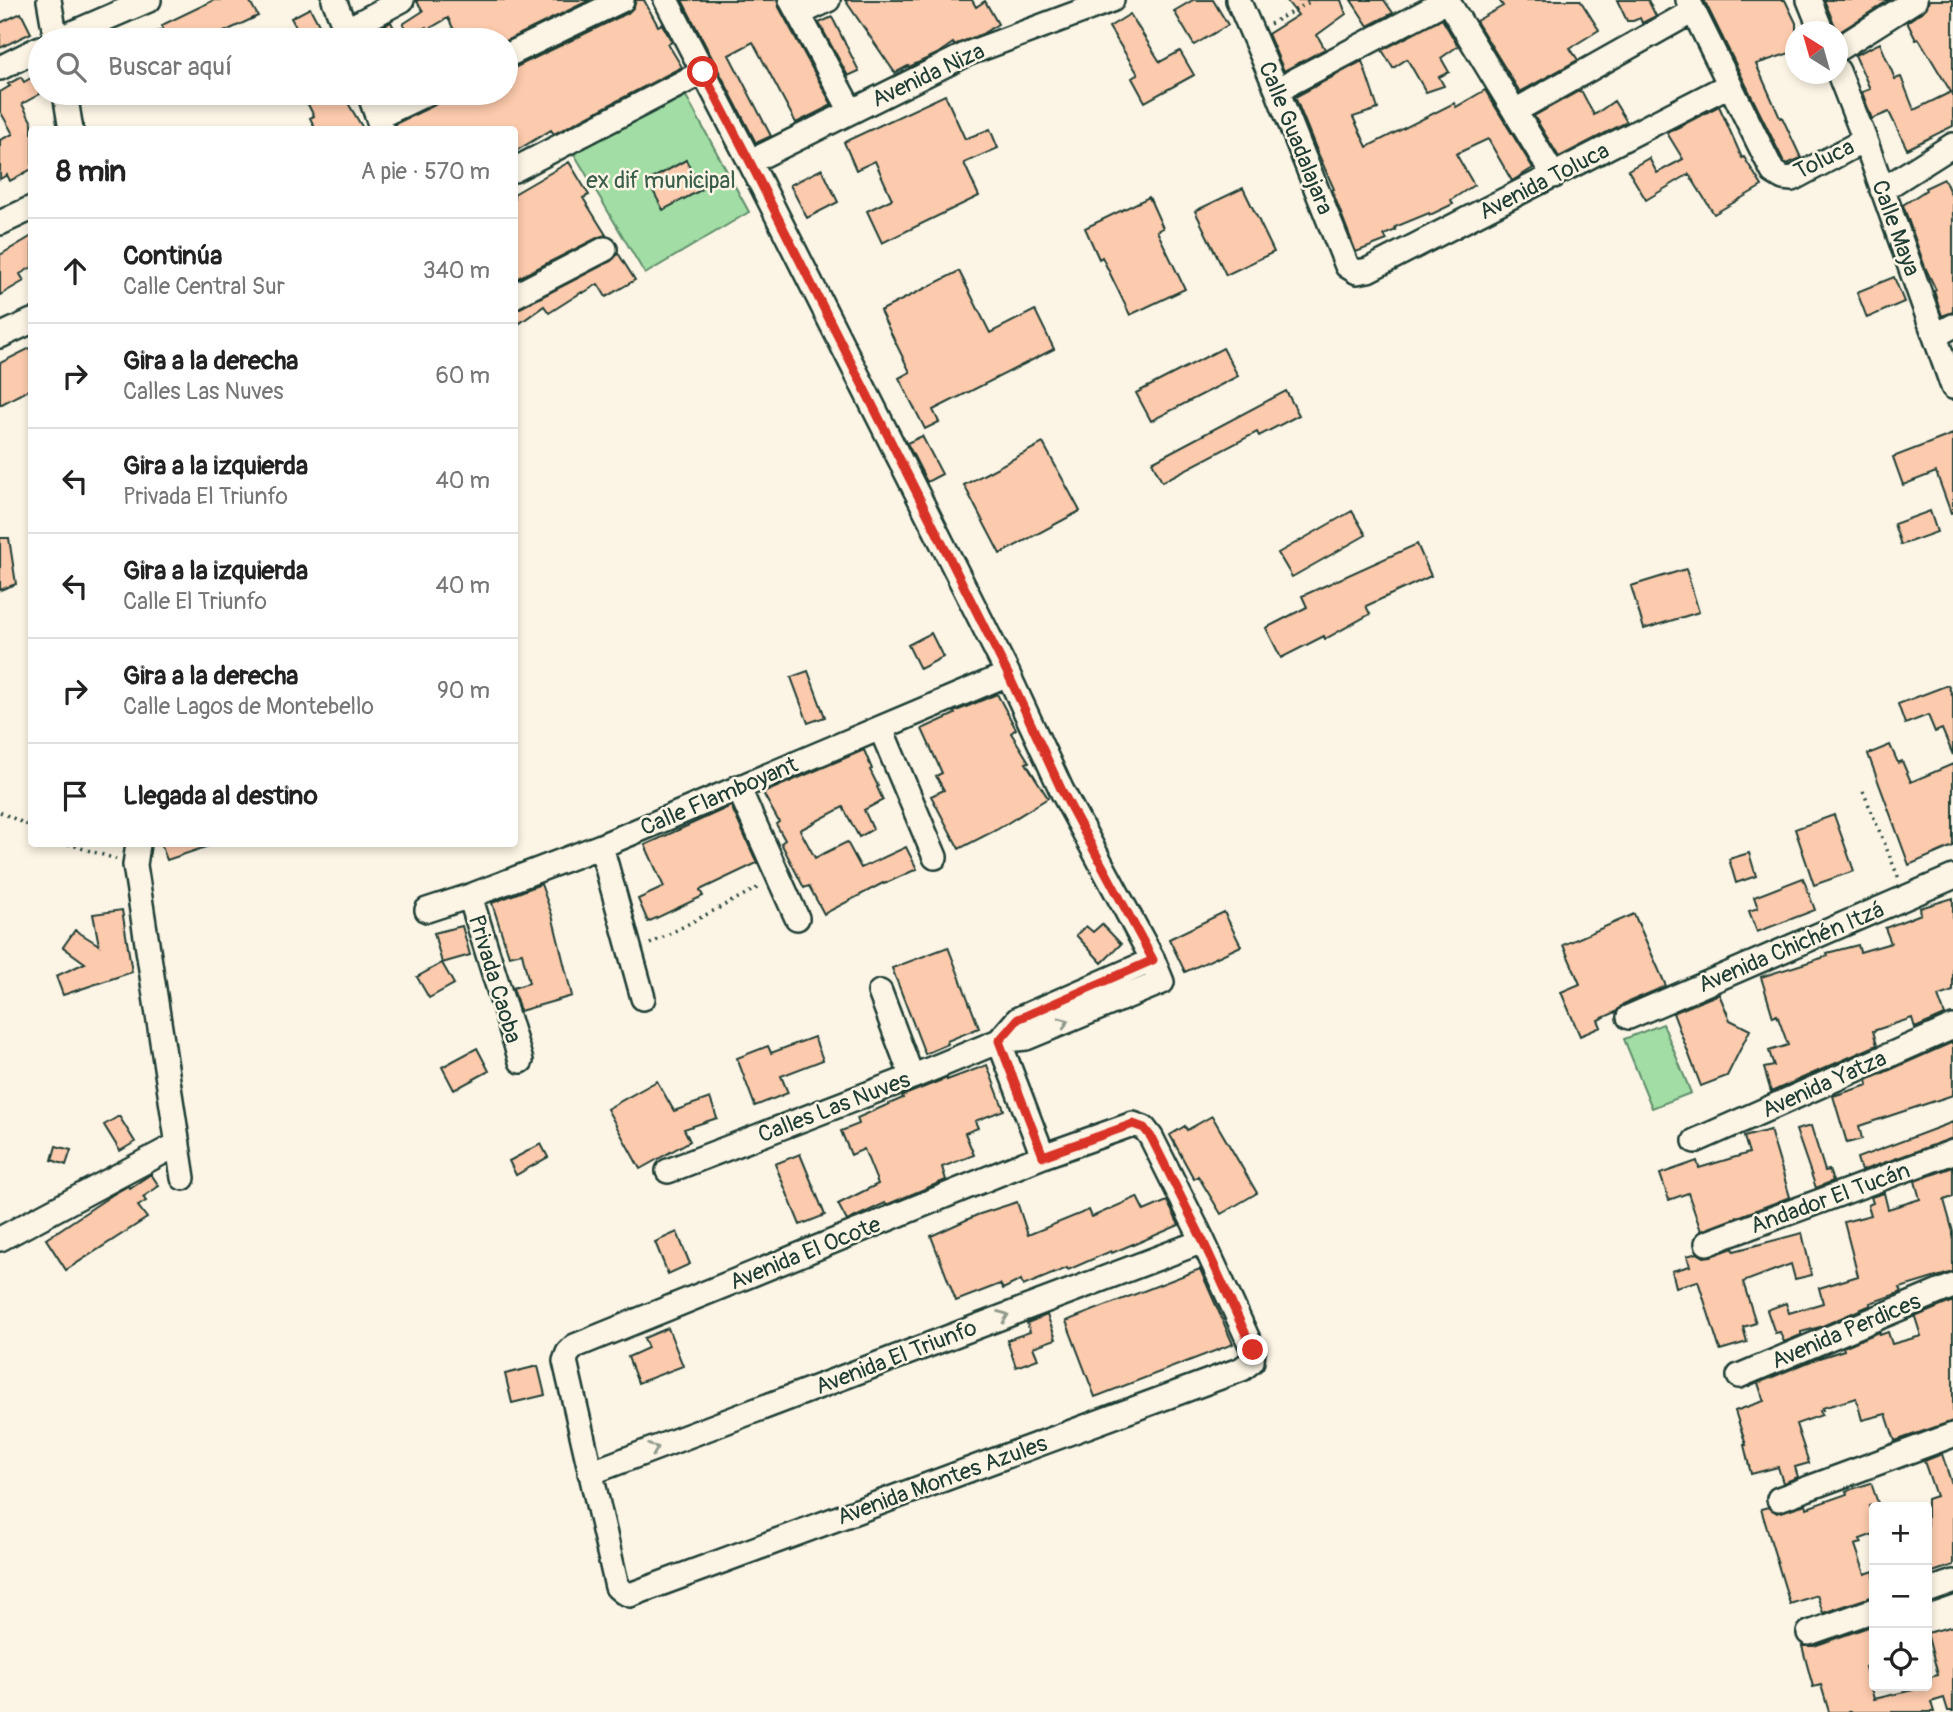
<!DOCTYPE html>
<html lang="es">
<head>
<meta charset="utf-8">
<style>
	body { margin:0; font-family:Pangolin,sans-serif; background:#f2f2f2; color:#222 }
	.controls { position:absolute; right:21px; bottom:21px; display:grid; overflow:hidden; border-radius:7px; box-shadow:0 4px 10px #0003 }
	.controls button { width:63px; height:63px; display:grid; place-items:center; padding:0; border:0; border-bottom:2px solid #e0e0e0; background:#fff; color:#222; font:35px sans-serif }
	.compass { position:absolute; left:1785px; top:21px; width:63px; height:63px; border-radius:50%; background:#fff; box-shadow:0 4px 10px #0003; rotate:323deg }
	.stop { position:absolute; width:21px; height:21px; margin:-16px; border:5px solid #d93025; border-radius:50%; background:#fff }
	.stop.end { background:#d93025; border-color:#fff; box-shadow:0 2px 7px #0008 }
	.list { margin:0; padding:0; list-style:none }
	h2 { display:flex; justify-content:space-between; align-items:center; height:91px; margin:0; padding:0 28px; font-size:30px }
	h2 small { font-size:23px; font-weight:400; color:#767676 }
	.list li { display:grid; grid-template-columns:46px 1fr auto; gap:21px; align-items:center; box-sizing:border-box; height:105px; padding:0 28px; border-top:2px solid #e0e0e0 }
	.list b { display:block; font-size:26px; white-space:nowrap }
	.list p { margin:0; font-size:23px; white-space:nowrap; color:#767676 }
	.list em { font-size:23px; font-style:normal; color:#767676 }
	.icon { flex:none; width:38px; height:38px; fill:none; stroke:currentColor; stroke-width:2; stroke-linecap:round; stroke-linejoin:round }
	.map { position:relative; flex:none; width:1953px; height:1712px; overflow:hidden }
	.search { position:absolute; background:#fff; box-shadow:0 4px 10px #0003; left:28px; top:28px; width:490px; height:77px; display:flex; align-items:center; gap:18px; box-sizing:border-box; padding:0 24px; border-radius:38px; color:#767676; font-size:26px }
	.panel { position:absolute; background:#fff; box-shadow:0 4px 10px #0003; left:28px; top:126px; width:490px; height:721px; border-radius:7px }
	.map>svg:first-child { display:block }
</style>
</head>
<body>
<div class="map">
<svg width="1953" height="1712" viewBox="0 0 1953 1712">
	<rect width="100%" height="100%" fill="#fcf5e5"/>
	<filter id="ink" filterUnits="userSpaceOnUse"><feTurbulence type="fractalNoise" baseFrequency=".0143" numOctaves="2"/><feDisplacementMap in="SourceGraphic" scale="14" xChannelSelector="R" yChannelSelector="G"/><feConvolveMatrix kernelMatrix="1 2 1 2 8 2 1 2 1" color-interpolation-filters="sRGB"/></filter>
	<g filter="url(#ink)">
		<!-- green -->
		<path fill="#a1dda4" stroke="#608d6c" stroke-width="2" d="M686,96L749,212L645,274L573,152Z
			M1663,1024L1691,1093L1652,1108L1624,1039Z"/>
		<!-- building -->
		<path fill="#fccaac" stroke="#1f3d34" stroke-width="2" d="M214,0H249L258,16L207,40H142L163,29L162,26L164,24Z
			M416,0H590L506,41L459,40L448,18L427,30L426,27L410,36L403,24L423,11Z
			M636,0H644L658,26L662,24L672,42L668,44L682,67L554,134L551,130L514,152V130H396L395,124L435,105L440,100L442,93H447L452,103L469,93H506V70L512,69L628,13L634,7Z
			M682,0H777L779,7L832,105L796,123L753,42L729,55L771,136L756,143Z
			M845,0H972L976,7L985,1L998,24L982,34L954,45L953,43L937,54L909,67L908,66L895,73Z
			M1193,0H1213L1228,25L1194,45L1174,11Z
			M1286,0H1341L1346,14L1317,35L1325,49L1284,71L1268,34L1298,15Z
			M1351,0H1384L1393,13L1368,26Z
			M1499,0H1580L1599,30L1570,48L1578,60L1520,92L1476,21L1503,6Z
			M1617,0H1648L1656,16L1642,23L1640,18L1633,21H1627Z
			M1704,0H1785L1796,23V51L1756,64L1780,118L1782,117L1801,158L1787,164L1784,162Z
			M1824,0H1889L1838,33Z
			M1929,0H1953V126L1907,149L1889,112L1872,119L1862,92L1870,89L1855,55L1880,43L1895,79L1901,77L1914,110L1951,92L1919,39L1916,40L1907,22L1923,11L1927,7Z
			M310,8L327,40H303L291,18Z
			M21,13L31,33L0,48V23Z
			M1130,14L1160,62L1180,51L1194,75L1145,102L1132,78L1138,74L1109,27Z
			M832,17L859,71L848,76L819,23Z
			M1442,19L1458,46L1441,58L1449,72L1439,77L1444,86L1426,92L1407,59L1393,68L1382,50Z
			M391,22L397,34L385,40H375L371,32Z
			M1362,61L1378,109L1353,117L1367,147L1454,103L1456,107L1485,90L1533,168L1512,181L1488,139L1456,154L1474,185L1451,200L1453,204L1430,215L1429,213L1395,227L1396,230L1384,235L1387,240L1356,252L1332,190L1334,189L1317,151L1295,97Z
			M40,73V94L22,104L32,123V169L10,181L7,175L0,179V140L13,134L0,111V92L10,86L8,84L21,77L24,82Z
			M1579,91L1582,92L1594,115L1614,101L1627,122L1559,157L1534,116Z
			M302,93H342L364,130H316L310,118L314,116Z
			M945,95L965,139L990,129L998,148L964,163L979,196L882,243L867,211L892,199L875,161L856,170L844,142Z
			M1719,106L1742,158L1744,157L1762,186L1714,214L1689,174L1646,200L1628,170L1649,158L1657,173L1683,159L1667,133Z
			M686,160L701,190L663,210L648,181Z
			M569,162L589,195L583,198L606,235L599,237L514,280V194Z
			M822,169L838,202L807,218L790,185Z
			M1944,179L1953,199V312L1942,316L1934,291L1936,290L1925,267L1903,205L1926,190L1925,188Z
			M1243,188L1274,252L1226,275L1195,211Z
			M1149,197L1163,228L1157,231L1185,289L1130,315L1102,257L1099,259L1085,228Z
			M32,236V267L20,274L24,281L0,295V255Z
			M618,253L635,280L606,297L598,284L583,293L582,292L549,313L544,306L520,323L514,315V310L520,308L611,261Z
			M959,271L990,333L1035,310L1054,349L933,410L939,422L925,429L899,378L910,372L880,311Z
			M1894,277L1904,302L1867,318L1857,292Z
			M32,347V388L0,405V363Z
			M1223,348L1238,376L1151,421L1136,393Z
			M1286,391L1299,415L1259,436L1257,432L1162,482L1152,462Z
			M1953,434V512L1951,513L1936,472L1903,485L1893,457Z
			M922,436L942,474L927,482L907,443Z
			M1043,443L1080,511L1000,554L964,485Z
			M1352,511L1366,535L1292,577L1278,553Z
			M1930,511L1937,532L1901,545L1894,524Z
			M0,538H9L16,584L0,590Z
			M1417,544L1431,576L1366,606L1370,614L1325,639L1324,636L1281,658L1266,628L1307,607L1302,596Z
			M1686,569L1699,612L1644,629L1631,586Z
			M931,633L943,657L920,669L908,645Z
			M808,671L825,717L808,723L791,677Z
			M1948,685L1953,697V755L1942,729L1935,732L1928,715L1905,724L1898,704Z
			M997,694L1016,729L1011,733L1029,762L1026,763L1048,798L998,829L959,849L931,796L944,790L936,776L942,773L922,729L955,714L954,712Z
			M1890,745L1898,763L1902,761L1911,782L1953,764V846L1909,865L1868,754Z
			M864,750L872,769L870,770L878,786L877,787L883,800L864,810L873,829L859,837L843,807L800,830L815,858L847,842L861,868L906,847L917,869L884,884L883,883L824,914L809,886L804,888L781,843L785,840L776,824L779,822L763,793Z
			M731,806L757,863L700,890L703,896L648,922L638,899L664,887L645,845Z
			M1834,815L1854,871L1814,885L1795,829Z
			M161,844H208L209,846L167,860Z
			M1749,853L1756,876L1736,883L1729,859Z
			M1803,878L1815,910L1757,932L1749,911L1758,908L1754,897Z
			M541,884L552,915L572,996L520,1011L513,988L529,983L522,953L509,956L492,903Z
			M1953,898V991L1938,996L1945,1015L1915,1028L1912,1018L1873,1031L1877,1045L1771,1092L1764,1068L1774,1066L1769,1051L1788,1045L1777,1015L1773,1017L1761,977L1828,956L1827,953L1858,945L1860,952L1891,943L1885,928L1921,914L1920,908Z
			M122,910L132,972L63,995L56,976L85,963L63,947L75,930L99,945L93,914Z
			M1224,912L1241,946L1185,972L1169,939Z
			M1634,914L1666,986L1623,1004L1616,1012L1598,1020L1601,1027L1580,1036L1561,992L1580,984L1563,945Z
			M1102,924L1121,944L1102,963L1076,935L1086,926L1093,932Z
			M462,926L470,955L442,963L434,933Z
			M948,947L979,1028L947,1041L948,1044L925,1054L892,968Z
			M442,963L454,984L429,998L417,977Z
			M1719,994L1730,1020L1750,1030L1727,1076L1701,1086L1673,1013Z
			M814,1037L823,1060L781,1076L788,1093L755,1106L737,1058L768,1046L771,1053Z
			M1953,1042V1095L1859,1126L1862,1139L1847,1143L1833,1096L1868,1085L1867,1080Z
			M477,1048L489,1071L454,1090L442,1067Z
			M987,1065L1004,1110L975,1121L978,1128L965,1133L974,1155L942,1167L946,1180L886,1205L885,1203L847,1221L838,1204L878,1184L864,1149L851,1155L841,1131L859,1124L857,1118L903,1098L902,1096L947,1078V1080Z
			M657,1081L674,1111L710,1098L717,1118L684,1129L690,1141L640,1169L607,1109Z
			M119,1116L135,1142L120,1151L104,1125Z
			M1212,1116L1257,1193L1221,1214L1198,1176L1194,1179L1170,1135L1185,1126L1187,1130Z
			M1953,1122V1138L1861,1171L1857,1158Z
			M1811,1126L1825,1171L1829,1170L1833,1181L1816,1188L1796,1130Z
			M1770,1130L1790,1197L1701,1231L1688,1193L1669,1200L1660,1174L1697,1161L1699,1168L1749,1153L1744,1137Z
			M541,1144L548,1157L516,1175L509,1161Z
			M56,1146L71,1150L66,1165L52,1160Z
			M800,1154L825,1215L800,1225L775,1164Z
			M1953,1167V1197L1944,1200L1953,1232V1272L1900,1288L1902,1292L1870,1303L1871,1305L1820,1327L1801,1332V1335L1784,1342L1780,1332L1775,1333L1767,1310L1786,1303L1789,1313L1823,1303L1819,1288L1858,1276L1844,1222L1871,1215L1868,1205L1873,1203L1871,1197L1884,1193L1888,1209L1920,1199L1915,1181Z
			M151,1174L159,1186L143,1197L146,1201L138,1206L147,1218L66,1270L46,1239L112,1195L128,1186L130,1188Z
			M1137,1197L1144,1211L1167,1201L1179,1225L1133,1245V1244L1112,1253L1111,1251L1068,1270L1067,1268L1023,1286L1021,1280L1003,1289L1000,1284L956,1301L931,1236L977,1215L1017,1202L1028,1235L1089,1210L1092,1217Z
			M677,1232L690,1264L668,1274L655,1242Z
			M1802,1233L1812,1275L1795,1279L1791,1264L1743,1282L1756,1323L1743,1327L1747,1342L1720,1350L1698,1281L1676,1287L1672,1271L1690,1266L1687,1256L1697,1253L1704,1257L1711,1256L1733,1248L1734,1251Z
			M1200,1269L1233,1344L1095,1397L1066,1321Z
			M1953,1301V1421L1895,1441L1886,1414L1862,1420L1856,1398L1822,1408L1823,1410L1820,1411L1822,1415L1796,1424L1809,1463L1795,1467L1798,1477L1783,1483L1778,1467L1751,1474L1744,1445H1746L1735,1411L1764,1401L1758,1383L1816,1359L1844,1350L1843,1347L1879,1332L1880,1335L1888,1332L1892,1344L1921,1336L1915,1317Z
			M1047,1315L1056,1339L1033,1347L1038,1359L1016,1367L1007,1340L1030,1332L1027,1323Z
			M668,1328L683,1366L638,1383L628,1357L648,1348L644,1338Z
			M538,1366L545,1395L512,1403L505,1374Z
			M1942,1454L1953,1488V1565L1927,1574V1499L1936,1496L1924,1461Z
			M1871,1483L1878,1503L1869,1506L1874,1523V1534L1860,1539L1862,1543L1855,1545L1865,1574L1874,1571V1596L1823,1613L1817,1595L1790,1604L1761,1509L1768,1507L1777,1513L1806,1504L1807,1508L1847,1494L1846,1491Z
			M1874,1625V1664L1865,1667L1874,1699L1913,1690L1912,1686H1927V1678L1938,1675L1927,1633L1953,1626V1711H1948L1944,1698L1931,1702L1934,1712H1829L1821,1685L1813,1687L1802,1646H1814Z"/>
		<g fill="none" stroke-linecap="round" stroke-linejoin="round">
			<!-- minor casing -->
			<g stroke="#1f3d34" stroke-width="28">
				<path id="minor" d="M49,0L56,40
					M334,0L350,40
					M666,0L750,162L1008,674L1062,791L1153,960L1162,982L1026,1038L999,1041L912,1077L668,1171
					M791,0L851,111
					M1238,0L1277,90L1347,266L1357,272L1368,270L1729,85
					M1447,0L1554,176
					M1688,0L1773,172L1783,178L1792,179L1865,140
					M1809,0L1822,32
					M799,14L828,0
					M346,30L402,0
					M56,40L149,0
					M1838,49L1915,0
					M506,56L622,0
					M0,68L40,48
					M1838,71L1865,140L1953,387
					M1277,90L1448,0
					M65,93L71,130
					M369,93L382,130
					M1515,111L1693,11
					M378,117L428,93
					M750,162L967,54L1112,0
					M514,170L703,72
					M1882,190L1953,145
					M0,223L32,208
					M514,296L605,249
					M0,336L32,321
					M1935,336L1953,326
					M881,729L935,857
					M738,787L797,918
					M138,844L135,865L183,1178
					M601,846L643,998
					M470,896L521,1061
					M427,910L470,896L601,846L1008,674
					M880,992L912,1077
					M1629,1017L1953,877
					M999,1041L1018,1019L1153,960
					M999,1041L1043,1156
					M1133,1124L1144,1128L1151,1137L1203,1241L1253,1350L1252,1361L1242,1369L630,1595L623,1592L617,1587L565,1361L568,1353L575,1346L1043,1156Z
					M1695,1141L1953,1027
					M0,1239L178,1144
					M1707,1243L1953,1152
					M1739,1376L1953,1286
					M590,1473L1203,1241
					M1779,1499L1953,1435
					M1927,1591L1953,1582
					M1809,1633L1874,1610"/>
			</g>
			<!-- path -->
			<path stroke="#1f3d34" stroke-width="3.5" stroke-dasharray="2 5" stroke-linecap="butt" d="M1270,24L1313,0
				M1863,791L1899,879
				M0,812L32,827
				M68,844L116,859
				M650,944L761,886"/>
			<!-- minor -->
			<use href="#minor" stroke="#fcf5e5" stroke-width="23"/>
		</g>
		<!-- one-way arrows -->
		<defs><path id="oneway-chevron" d="M-2-3.5L2.5 0L-2 3.5" fill="none" stroke-width="1.6" stroke-linecap="round" stroke-linejoin="round" transform="scale(1.75)"/></defs>
		<g stroke="#8e998c">
			<use href="#oneway-chevron" transform="translate(1064 1022) rotate(-23)"/>
			<use href="#oneway-chevron" transform="translate(1004 1316) rotate(-21)"/>
			<use href="#oneway-chevron" transform="translate(654 1449) rotate(-21)"/>
		</g>
	</g>
	<g fill="none" stroke-linecap="round" stroke-linejoin="round" filter="url(#ink)">
		<!-- route -->
		<path stroke="#d93025" stroke-width="9" d="M703,72L750,162L1008,674L1062,791L1153,960L1018,1019L999,1041L1043,1156L1133,1124L1144,1128L1151,1137L1203,1241L1253,1350"/>
	</g>
	<g text-anchor="middle" dominant-baseline="central" stroke-width="5" stroke-linejoin="round" paint-order="stroke">
		<!-- street labels -->
		<g font-size="23" fill="#1f3d34" stroke="#fcf5e5">
			<text transform="translate(928 75) rotate(-25)">Avenida Niza</text>
			<text transform="translate(1296 138) rotate(68)">Calle Guadalajara</text>
			<text transform="translate(1824 159) rotate(-26)">Toluca</text>
			<text transform="translate(1544 181) rotate(-27)">Avenida Toluca</text>
			<text transform="translate(1896 228) rotate(70)">Calle Maya</text>
			<text transform="translate(719 796) rotate(-23)">Calle Flamboyant</text>
			<text transform="translate(1791 947) rotate(-23)">Avenida Chichén Itzá</text>
			<text transform="translate(495 979) rotate(73)">Privada Caoba</text>
			<text transform="translate(1824 1084) rotate(-24)">Avenida Yatza</text>
			<text transform="translate(834 1107) rotate(-21)">Calles Las Nuves</text>
			<text transform="translate(1830 1198) rotate(-20)">Andador El Tucán</text>
			<text transform="translate(805 1253) rotate(-22)">Avenida El Ocote</text>
			<text transform="translate(1846 1331) rotate(-23)">Avenida Perdices</text>
			<text transform="translate(896 1357) rotate(-21)">Avenida El Triunfo</text>
			<text transform="translate(942 1480) rotate(-20)">Avenida Montes Azules</text>
		</g>
		<!-- park labels -->
		<g font-size="23" fill="#395d4a" stroke="#fcf5e5">
			<text x="661" y="180">ex dif municipal</text>
		</g>
	</g>
</svg>
<div class="controls">
<button>+</button>
<button>−</button>
<button><svg class="icon" aria-label="locate" viewBox="0 0 24 24"><circle cx="12" cy="12" r="6"/><path d="M12 2v4M12 18v4M2 12h4M18 12h4"/></svg></button>
</div>
<svg class="compass" viewBox="-18 -18 36 36"><path d="M0-13l5 13h-10z" fill="#e53935"/><path d="M0 13l5-13h-10z" fill="#767676"/></svg>
<div class="stop" style="left:703px;top:72px"></div>
<div class="stop end" style="left:1253px;top:1350px"></div>
<div class="search"><svg class="icon" aria-label="search" viewBox="0 0 24 24"><circle cx="10" cy="10" r="6"/><path d="M15 15l6 6"/></svg>Buscar aquí</div>
<section class="panel">
<h2>8 min<small>A pie · 570 m</small></h2>
<ul class="list">
<li><svg class="icon" aria-label="ahead" viewBox="0 0 24 24"><path d="M12 20V5M6 11l6-6 6 6"/></svg><div><b>Continúa</b><p>Calle Central Sur</p></div><em>340 m</em></li>
<li><svg class="icon" aria-label="right" viewBox="0 0 24 24"><path d="M7 20v-9h11M14 6l5 5-5 5"/></svg><div><b>Gira a la derecha</b><p>Calles Las Nuves</p></div><em>60 m</em></li>
<li><svg class="icon" aria-label="left" viewBox="0 0 24 24"><path d="M17 20v-9H6M10 6l-5 5 5 5"/></svg><div><b>Gira a la izquierda</b><p>Privada El Triunfo</p></div><em>40 m</em></li>
<li><svg class="icon" aria-label="left" viewBox="0 0 24 24"><path d="M17 20v-9H6M10 6l-5 5 5 5"/></svg><div><b>Gira a la izquierda</b><p>Calle El Triunfo</p></div><em>40 m</em></li>
<li><svg class="icon" aria-label="right" viewBox="0 0 24 24"><path d="M7 20v-9h11M14 6l5 5-5 5"/></svg><div><b>Gira a la derecha</b><p>Calle Lagos de Montebello</p></div><em>90 m</em></li>
<li><svg class="icon" aria-label="arrive" viewBox="0 0 24 24"><path d="M6 21V4h12l-3 4 3 4H6"/></svg><div><b>Llegada al destino</b></div></li>
</ul>
</section>
</div>
</body>
</html>
